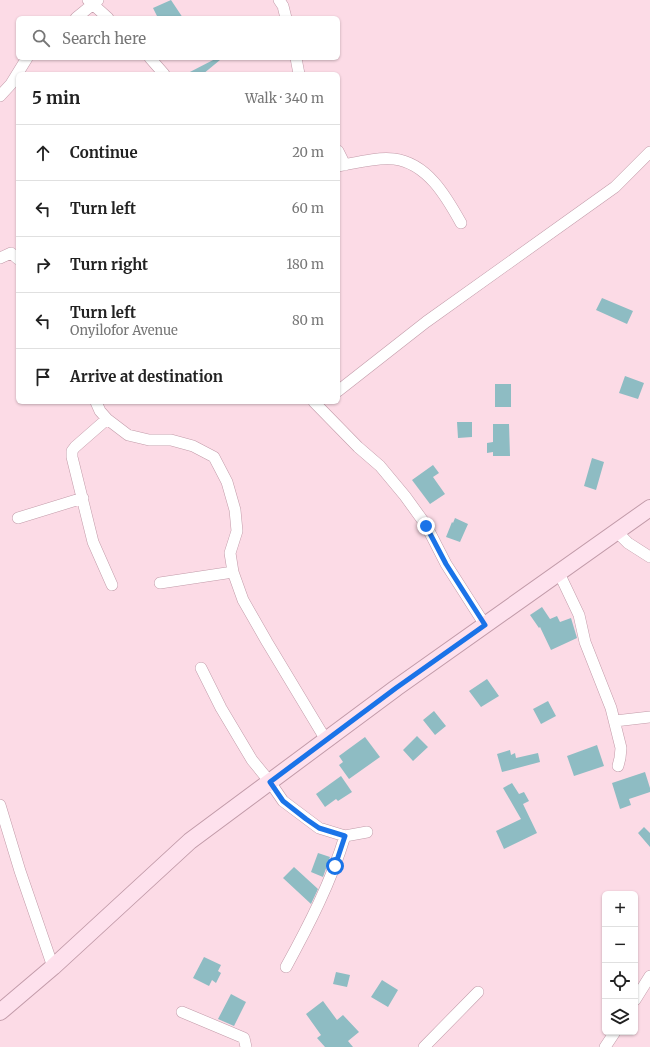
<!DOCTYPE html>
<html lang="en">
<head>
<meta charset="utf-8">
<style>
	body { margin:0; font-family:Merriweather,serif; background:#f6f6f6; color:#222 }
	.controls { position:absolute; right:12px; bottom:12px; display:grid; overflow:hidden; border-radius:6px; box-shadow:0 1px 3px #0004 }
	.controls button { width:36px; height:36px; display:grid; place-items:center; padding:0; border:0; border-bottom:1px solid #e0e0e0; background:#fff; color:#222; font:20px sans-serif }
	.stop { position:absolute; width:12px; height:12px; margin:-9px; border:3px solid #1a73e8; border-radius:50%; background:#fff }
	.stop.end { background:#1a73e8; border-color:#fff; box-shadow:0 1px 4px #0008 }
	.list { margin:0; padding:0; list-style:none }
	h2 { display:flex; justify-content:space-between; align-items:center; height:52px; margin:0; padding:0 16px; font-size:17px }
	h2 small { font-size:13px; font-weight:400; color:#767676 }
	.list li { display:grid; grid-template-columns:26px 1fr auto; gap:12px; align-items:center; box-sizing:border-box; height:56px; padding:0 16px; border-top:1px solid #e0e0e0 }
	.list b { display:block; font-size:15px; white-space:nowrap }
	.list p { margin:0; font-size:13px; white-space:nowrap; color:#767676 }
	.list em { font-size:13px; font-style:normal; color:#767676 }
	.icon { flex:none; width:22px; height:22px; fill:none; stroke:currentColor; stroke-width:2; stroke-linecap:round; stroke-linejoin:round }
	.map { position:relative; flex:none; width:650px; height:1047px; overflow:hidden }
	.search { position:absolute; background:#fff; box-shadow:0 1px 3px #0004; left:16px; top:16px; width:324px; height:44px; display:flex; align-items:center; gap:10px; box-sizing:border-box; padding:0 14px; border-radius:6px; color:#767676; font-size:15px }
	.panel { position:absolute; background:#fff; box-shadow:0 1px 3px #0004; left:16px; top:72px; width:324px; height:332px; border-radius:6px }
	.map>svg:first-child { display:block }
</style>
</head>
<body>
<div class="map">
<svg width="650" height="1047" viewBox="0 0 650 1047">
	<rect width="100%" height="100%" fill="#fcdbe6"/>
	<!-- building -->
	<path fill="#8ebcc3" d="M171,0L183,18H158L153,8Z
		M217,58L220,60L203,74H186Z
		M602,298L633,311L627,324L596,310Z
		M625,376L644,383L638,399L619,393Z
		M495,384H511V407H495Z
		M457,422H472V437L458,438Z
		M493,424H509L510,456H493V452L487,453V443L493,442Z
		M592,458L604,462L596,490L584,486Z
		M433,465L439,473L433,477L445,494L430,504L412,480Z
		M455,518L468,524L460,542L446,537L452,522L453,523Z
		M542,607L550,619L557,616L560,622L571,618L577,638L551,650L540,627L539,628L530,615Z
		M487,679L499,696L481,707L469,691Z
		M548,701L556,716L541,724L533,709Z
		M434,711L446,726L435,735L423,720Z
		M417,736L428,747L413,761L403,750Z
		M365,737L380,757L349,779L339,765L343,762L339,756Z
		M597,745L604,766L574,776L567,756Z
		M510,750L511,755L515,753L516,758L538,753L540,762L502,772L497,754Z
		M645,772L650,788V792L629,799L631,805L620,809L612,783Z
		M341,776L352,792L338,801L336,799L325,807L316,794Z
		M512,783L519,794L524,792L529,801L523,804L537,833L504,849L496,831L521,819L503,788Z
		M644,827L650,833V847L638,833Z
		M318,853L330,857L323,877L311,872Z
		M294,867L318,889L311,904L283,878Z
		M204,957L221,965L218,971L221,973L216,983L212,980L209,986L193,978Z
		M336,972L350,975L347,987L333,984Z
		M382,980L398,990L388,1007L371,997Z
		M231,994L246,1002L234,1026L218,1019Z
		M323,1001L337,1020L343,1015L359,1032L348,1041L353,1047H325L317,1038L321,1035L306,1014Z"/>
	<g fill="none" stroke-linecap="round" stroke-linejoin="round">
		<!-- street casing -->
		<g stroke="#c29ba9" stroke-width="12">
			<path id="street" d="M88,0L108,18
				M279,0L283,6L286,18
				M76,18L98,0
				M150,58L164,74
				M296,58L299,74
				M0,96L11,84L27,58
				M338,151L345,165
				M338,166C355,163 376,157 394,159C427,163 446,196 461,223
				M0,258L11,253L18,259
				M338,391L426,322L615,187L650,152
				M96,402L100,411L107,419L128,435L149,440H171L193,446L214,457L227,482L235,510L237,531L230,553L233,572L243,600L267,642L326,740
				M314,402L358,447L380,466L405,496L426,525L446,564L485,625
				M107,419L75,447L72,451V457L93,542L112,585
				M18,518L83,498
				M617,532L628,543L650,557
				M559,573L579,615L585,642L611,708L621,748L620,758L618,766
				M160,583L233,572
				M201,668L221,708L252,760L270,782L283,801L319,828L345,836L367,832
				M615,721L650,717
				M0,805L20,871L53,967
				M286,967C309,925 331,882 345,836
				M635,1000L650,976
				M182,1012L244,1038L246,1047
				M424,1047L478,992
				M605,1047L615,1032"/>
		</g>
		<!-- secondary casing -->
		<g stroke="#c29ba9" stroke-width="18">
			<path id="secondary" d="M0,1012L53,967L190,841L396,688L650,508"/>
		</g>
		<!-- street -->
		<use href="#street" stroke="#fff" stroke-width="11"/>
		<!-- secondary -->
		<use href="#secondary" stroke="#fee1ed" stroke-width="16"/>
	</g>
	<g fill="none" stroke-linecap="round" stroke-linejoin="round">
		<!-- route -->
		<path stroke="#1a73e8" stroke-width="5" d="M335,866L345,836L319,828L306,819L283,801L270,782L396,688L485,625L446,564L426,526"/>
	</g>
</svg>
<div class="controls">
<button>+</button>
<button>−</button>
<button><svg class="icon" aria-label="locate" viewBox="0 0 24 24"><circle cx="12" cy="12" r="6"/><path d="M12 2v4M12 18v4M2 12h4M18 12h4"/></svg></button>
<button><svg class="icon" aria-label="layers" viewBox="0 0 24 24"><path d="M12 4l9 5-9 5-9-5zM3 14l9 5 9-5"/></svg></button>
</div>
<div class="stop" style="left:335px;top:866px"></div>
<div class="stop end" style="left:426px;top:526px"></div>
<div class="search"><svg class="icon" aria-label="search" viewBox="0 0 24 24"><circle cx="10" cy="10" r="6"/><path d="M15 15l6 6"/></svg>Search here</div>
<section class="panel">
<h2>5 min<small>Walk · 340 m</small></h2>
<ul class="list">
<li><svg class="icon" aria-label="ahead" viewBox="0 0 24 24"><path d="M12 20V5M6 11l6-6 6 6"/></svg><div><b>Continue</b></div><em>20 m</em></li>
<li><svg class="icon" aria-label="left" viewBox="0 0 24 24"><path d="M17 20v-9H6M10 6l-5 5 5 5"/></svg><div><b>Turn left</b></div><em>60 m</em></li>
<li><svg class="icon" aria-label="right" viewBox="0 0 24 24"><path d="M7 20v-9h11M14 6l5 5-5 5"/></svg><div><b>Turn right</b></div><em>180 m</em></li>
<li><svg class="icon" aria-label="left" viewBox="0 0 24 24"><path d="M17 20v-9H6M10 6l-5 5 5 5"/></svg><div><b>Turn left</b><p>Onyilofor Avenue</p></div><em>80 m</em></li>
<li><svg class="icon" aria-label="arrive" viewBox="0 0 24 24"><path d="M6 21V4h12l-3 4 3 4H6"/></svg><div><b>Arrive at destination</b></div></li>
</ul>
</section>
</div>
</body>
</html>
